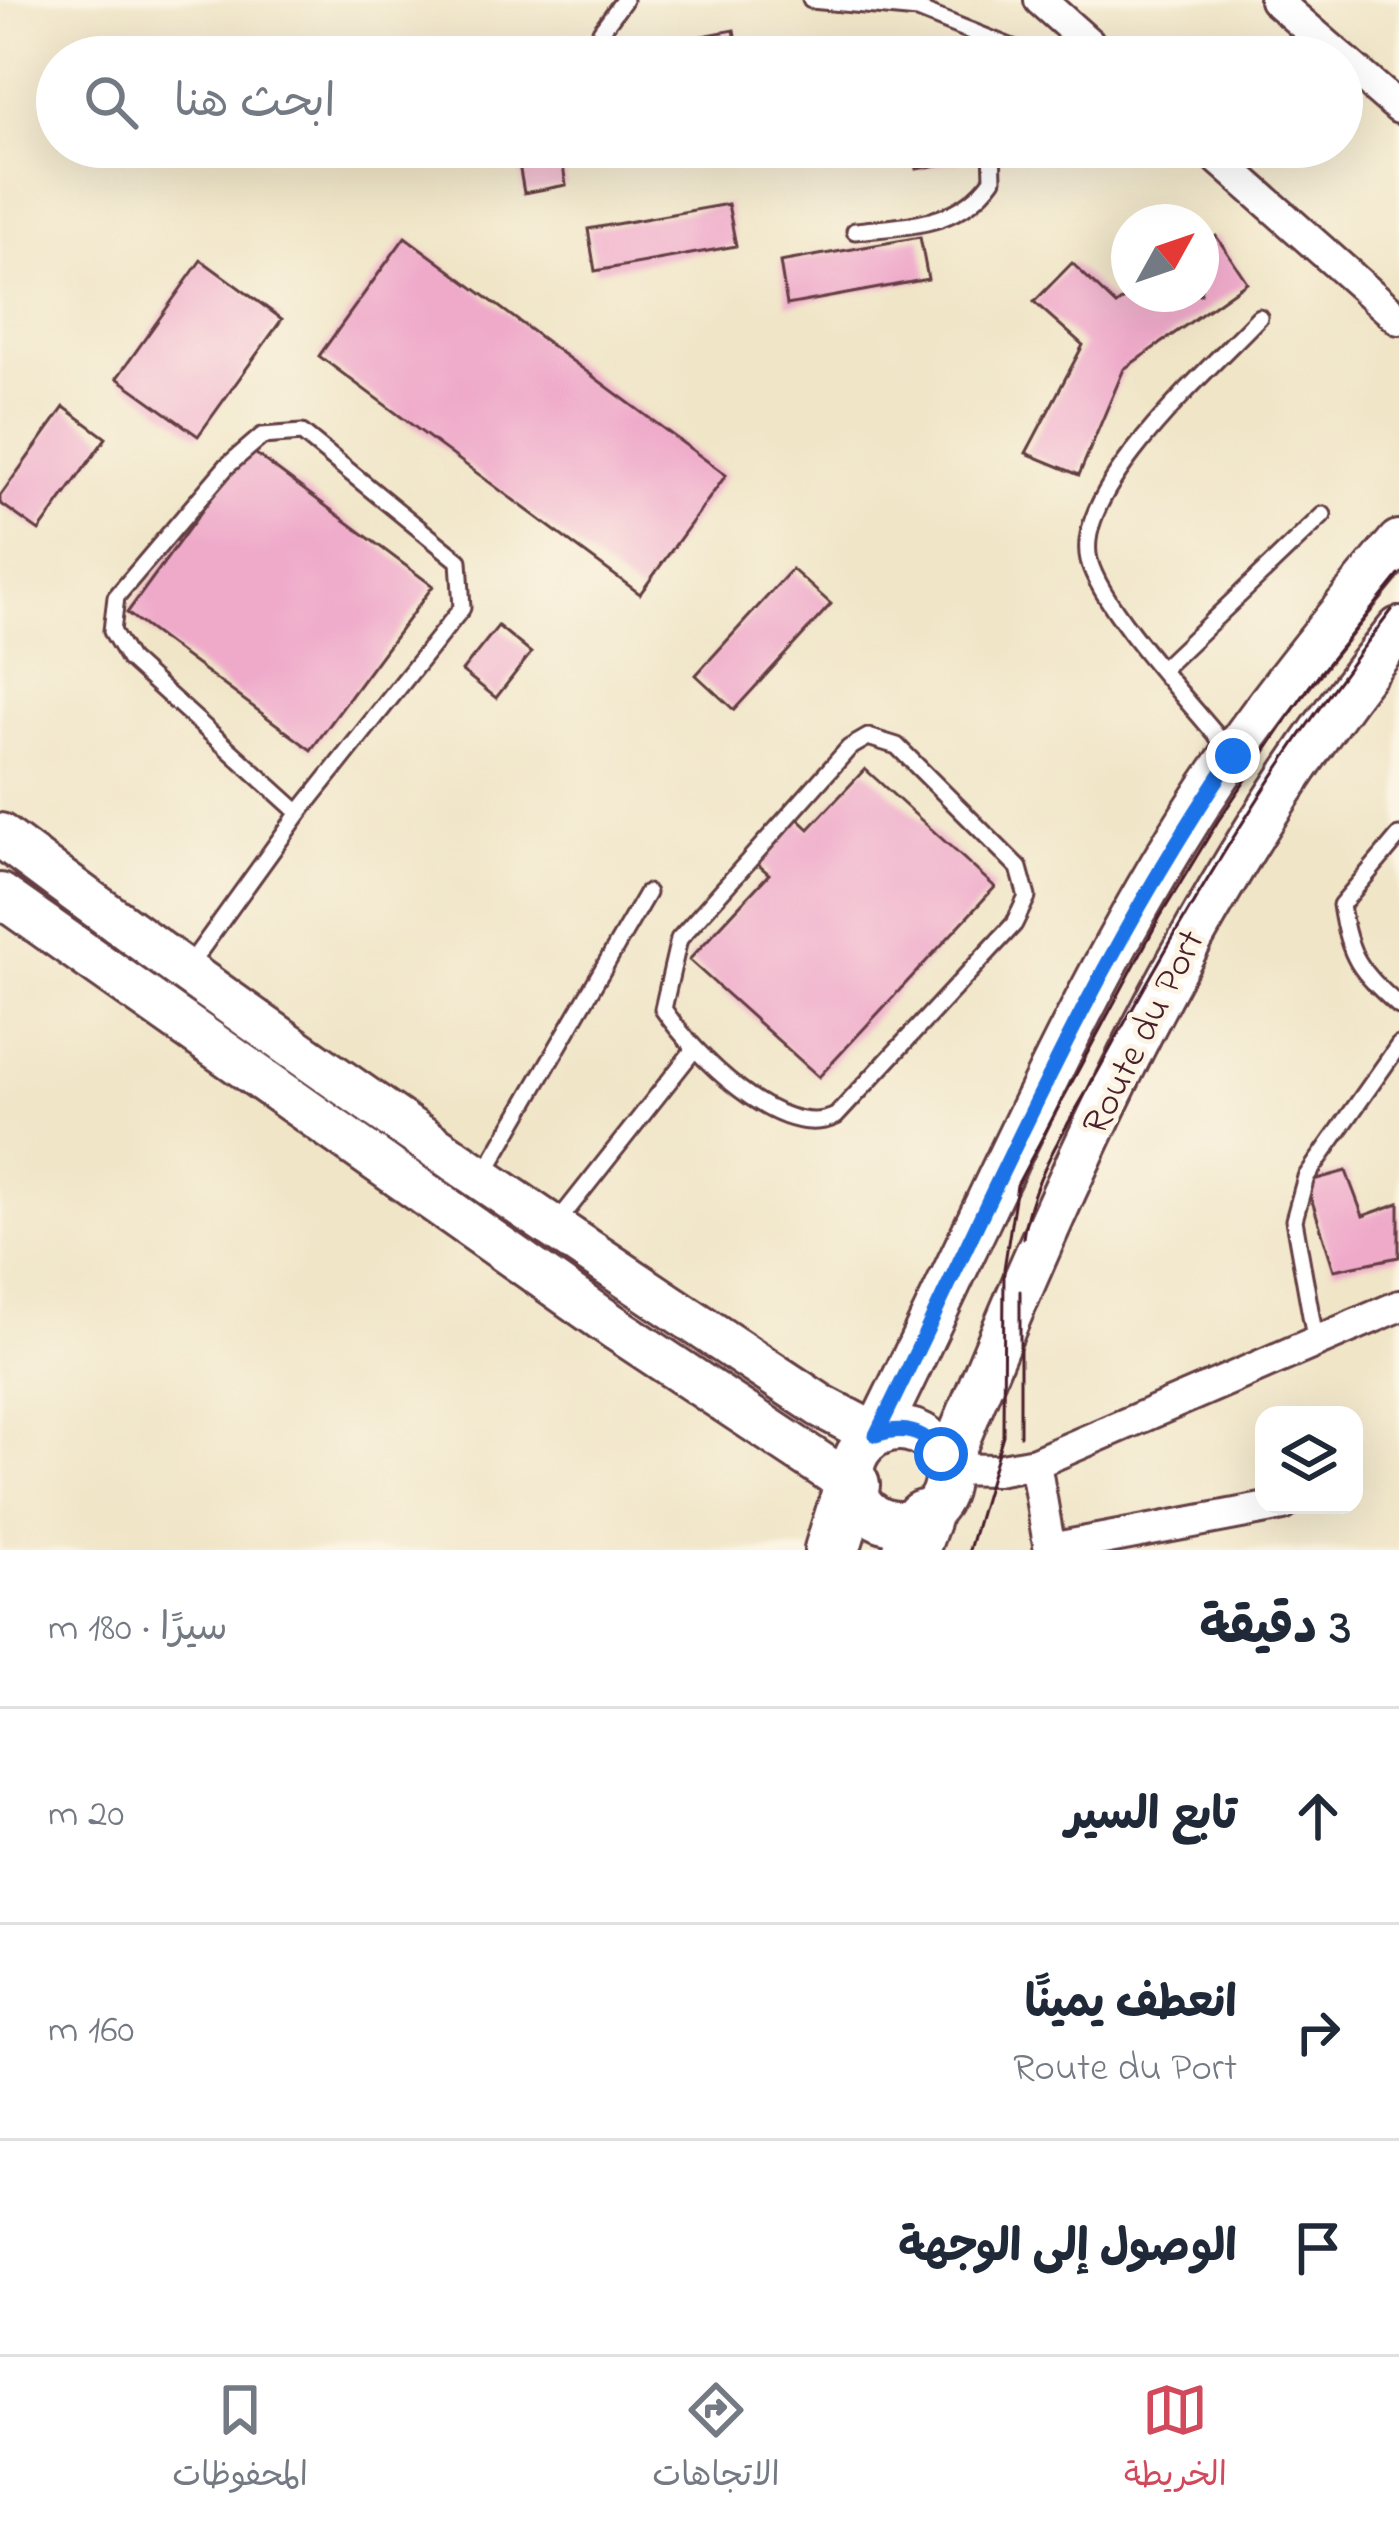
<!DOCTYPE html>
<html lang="ar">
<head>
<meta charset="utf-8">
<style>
	body { margin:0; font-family:"Indie Flower","Playpen Sans Arabic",sans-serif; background:#f2f2f3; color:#1f2937; direction:rtl }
	.controls { position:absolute; right:36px; bottom:36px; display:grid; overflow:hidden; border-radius:24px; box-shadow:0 12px 48px #0002 }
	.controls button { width:108px; height:108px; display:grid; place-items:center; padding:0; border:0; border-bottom:3px solid #e0e1e3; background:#fff; color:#1f2937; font:60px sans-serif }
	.compass { position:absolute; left:1111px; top:204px; width:108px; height:108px; border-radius:50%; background:#fff; box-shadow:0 12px 48px #0002; rotate:50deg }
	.stop { position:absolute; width:36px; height:36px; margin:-27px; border:9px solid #1a73e8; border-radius:50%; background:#fff }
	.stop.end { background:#1a73e8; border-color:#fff; box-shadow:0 3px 12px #0008 }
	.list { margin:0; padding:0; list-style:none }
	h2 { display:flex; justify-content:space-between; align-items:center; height:156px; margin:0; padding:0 48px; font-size:51px }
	h2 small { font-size:39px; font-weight:400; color:#747a83 }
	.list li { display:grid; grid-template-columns:78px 1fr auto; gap:36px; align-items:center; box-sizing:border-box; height:216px; padding:0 48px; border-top:3px solid #e0e1e3 }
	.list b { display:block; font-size:45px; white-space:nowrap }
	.list p { margin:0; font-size:39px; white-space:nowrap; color:#747a83 }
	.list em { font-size:39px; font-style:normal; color:#747a83 }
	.icon { flex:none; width:66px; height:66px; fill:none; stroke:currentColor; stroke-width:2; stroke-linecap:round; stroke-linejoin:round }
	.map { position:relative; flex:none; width:1399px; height:1550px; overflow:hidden; direction:ltr }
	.search { position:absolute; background:#fff; box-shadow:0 12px 48px #0002; left:36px; right:36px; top:36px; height:132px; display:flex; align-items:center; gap:30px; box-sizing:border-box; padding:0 42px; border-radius:66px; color:#747a83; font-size:45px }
	.sheet { height:804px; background:#fff }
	nav { display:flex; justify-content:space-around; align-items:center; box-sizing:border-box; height:168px; border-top:3px solid #e0e1e3; background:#fff; font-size:33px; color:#747a83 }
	nav a { display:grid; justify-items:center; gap:6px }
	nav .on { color:#d1495b }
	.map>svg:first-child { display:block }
</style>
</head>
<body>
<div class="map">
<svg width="1399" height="1550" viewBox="0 0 1399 1550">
	<rect width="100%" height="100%" fill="#fcf5e5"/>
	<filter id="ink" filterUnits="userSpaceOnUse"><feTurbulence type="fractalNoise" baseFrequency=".00833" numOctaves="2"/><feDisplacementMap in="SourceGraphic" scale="24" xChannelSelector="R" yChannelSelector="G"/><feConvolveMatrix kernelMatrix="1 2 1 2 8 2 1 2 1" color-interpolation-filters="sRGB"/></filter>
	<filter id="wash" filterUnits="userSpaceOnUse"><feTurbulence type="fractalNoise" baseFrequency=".004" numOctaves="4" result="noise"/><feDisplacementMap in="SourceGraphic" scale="48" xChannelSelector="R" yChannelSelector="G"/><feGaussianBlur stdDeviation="2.7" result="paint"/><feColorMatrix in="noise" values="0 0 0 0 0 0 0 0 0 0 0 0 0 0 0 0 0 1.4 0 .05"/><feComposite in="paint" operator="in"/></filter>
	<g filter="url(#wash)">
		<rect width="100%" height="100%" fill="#f0e5c7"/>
		<g id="blocks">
			<!-- building -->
			<path fill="#efaaca" d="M734,30L739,57H696L692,38Z
				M541,45L543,57H499L498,52Z
				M516,147H560L566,185L524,193Z
				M913,147H957L959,161L917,169Z
				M728,204L736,246L595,271L588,229Z
				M1216,236L1247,282L1124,369L1079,475L1026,453L1083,345L1034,302L1072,263L1116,305L1131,294H1201V246Z
				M405,237L726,475L640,594L319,356Z
				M920,237L928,279L787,305L780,262Z
				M201,260L282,319L198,436L117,378Z
				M64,407L106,438L39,531L0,503V496Z
				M248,448L433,586L311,750L127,613Z
				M792,569L831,604L734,710L696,675Z
				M498,626L531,653L496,698L462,671Z
				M865,769L995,887L819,1077L689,960L769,874L755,862L796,817L809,829Z
				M1346,1171L1363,1216L1399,1203V1257L1334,1270L1306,1182Z"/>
		</g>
	</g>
	<g filter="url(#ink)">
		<use href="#blocks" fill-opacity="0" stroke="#633d42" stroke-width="3"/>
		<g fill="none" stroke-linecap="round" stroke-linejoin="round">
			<!-- lane casing -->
			<g stroke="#633d42" stroke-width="21">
				<path id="lane" d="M811,0L918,10L1035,57
					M604,57L601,31L624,0
					M855,231C909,225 959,227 993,179L992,147
					M1163,668L1323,515
					M868,737L897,746L1019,868L1027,897L1014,924L836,1116C780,1143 693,1053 663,1009L679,939L849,748Z
					M1231,753C1197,710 1101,609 1089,560C1072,490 1213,366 1259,317
					M1399,836L1341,905C1349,958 1360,971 1399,1006
					M188,967L299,813L462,608L459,561L302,433L262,436L227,466L116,597L112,631L129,659L299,813
					M483,1176L647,893
					M556,1224L692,1052
					M1315,1338L1294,1220L1306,1177L1399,1045"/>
			</g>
			<!-- street casing -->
			<g stroke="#633d42" stroke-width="36">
				<path id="street" d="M1040,0L1104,57
					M1275,0L1399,108
					M1205,147L1399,319
					M1035,1463L1050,1550
					M946,1469L996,1470L1035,1463L1399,1306
					M1050,1549L1283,1505"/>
			</g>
			<!-- secondary casing -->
			<g stroke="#633d42" stroke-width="48">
				<path id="secondary" d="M0,835C267,1035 542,1222 821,1406L876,1435C979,1228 1067,1014 1190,818C1252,720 1325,631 1399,542
					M0,895L618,1330L852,1485
					M852 1476a47 47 0 1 1 94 0a47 47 0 1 1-94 0Z
					M946,1469C1066,1174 1197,876 1399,629"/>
			</g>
			<!-- highway casing -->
			<g stroke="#633d42" stroke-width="60">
				<path id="highway" d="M832,1550L852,1485
					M911,1550L923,1518"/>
			</g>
			<!-- lane -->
			<use href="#lane" stroke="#fff" stroke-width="15"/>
			<!-- street -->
			<use href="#street" stroke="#fff" stroke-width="30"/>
			<!-- secondary -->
			<use href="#secondary" stroke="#fff" stroke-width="42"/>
			<!-- highway -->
			<use href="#highway" stroke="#fff" stroke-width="54"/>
			<!-- tram -->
			<path stroke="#4a1f2b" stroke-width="3" d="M1023,1238C1031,1175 1073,1118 1102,1064C1189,904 1280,753 1392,610
				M1020,1435V1291
				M969,1550L1003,1435L1004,1269L1017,1185L1160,917L1218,821L1309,687L1399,575"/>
		</g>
	</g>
	<g fill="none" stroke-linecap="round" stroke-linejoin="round" filter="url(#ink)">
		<!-- route -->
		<path stroke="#1a73e8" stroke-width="15" d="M941,1454C925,1431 903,1425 876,1435C990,1205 1088,968 1233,756"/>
	</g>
	<g text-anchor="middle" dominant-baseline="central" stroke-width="10" stroke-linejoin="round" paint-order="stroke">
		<!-- street labels -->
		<g font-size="39" fill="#4a1f2b" stroke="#fcf5e5">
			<text transform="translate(1145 1033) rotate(-63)">Route du Port</text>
		</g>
	</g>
</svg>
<div class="controls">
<button><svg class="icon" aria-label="layers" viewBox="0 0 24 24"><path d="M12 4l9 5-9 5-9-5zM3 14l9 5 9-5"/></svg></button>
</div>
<svg class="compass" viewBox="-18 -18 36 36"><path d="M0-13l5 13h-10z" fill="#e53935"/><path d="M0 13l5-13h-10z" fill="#747a83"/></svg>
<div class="stop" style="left:941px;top:1454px"></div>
<div class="stop end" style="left:1233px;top:756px"></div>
<div class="search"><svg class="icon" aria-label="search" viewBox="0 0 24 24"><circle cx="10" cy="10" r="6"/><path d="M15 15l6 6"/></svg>ابحث هنا</div>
</div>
<section class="sheet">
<h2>3 دقيقة<small>سيرًا · 180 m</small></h2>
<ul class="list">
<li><svg class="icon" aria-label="ahead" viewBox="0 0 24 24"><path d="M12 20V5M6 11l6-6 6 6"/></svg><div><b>تابع السير</b></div><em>20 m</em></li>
<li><svg class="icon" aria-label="right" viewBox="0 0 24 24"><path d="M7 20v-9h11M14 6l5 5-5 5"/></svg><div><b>انعطف يمينًا</b><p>Route du Port</p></div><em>160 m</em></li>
<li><svg class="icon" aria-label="arrive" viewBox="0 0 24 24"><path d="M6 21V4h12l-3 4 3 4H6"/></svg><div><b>الوصول إلى الوجهة</b></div></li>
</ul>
</section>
<nav>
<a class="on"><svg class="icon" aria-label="map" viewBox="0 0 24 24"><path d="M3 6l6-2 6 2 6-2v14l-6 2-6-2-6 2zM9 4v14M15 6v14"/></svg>الخريطة</a>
<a><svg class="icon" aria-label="directions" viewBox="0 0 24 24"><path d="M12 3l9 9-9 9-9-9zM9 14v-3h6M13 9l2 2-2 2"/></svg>الاتجاهات</a>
<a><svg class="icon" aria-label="saved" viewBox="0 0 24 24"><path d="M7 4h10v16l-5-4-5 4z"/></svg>المحفوظات</a>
</nav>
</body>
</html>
